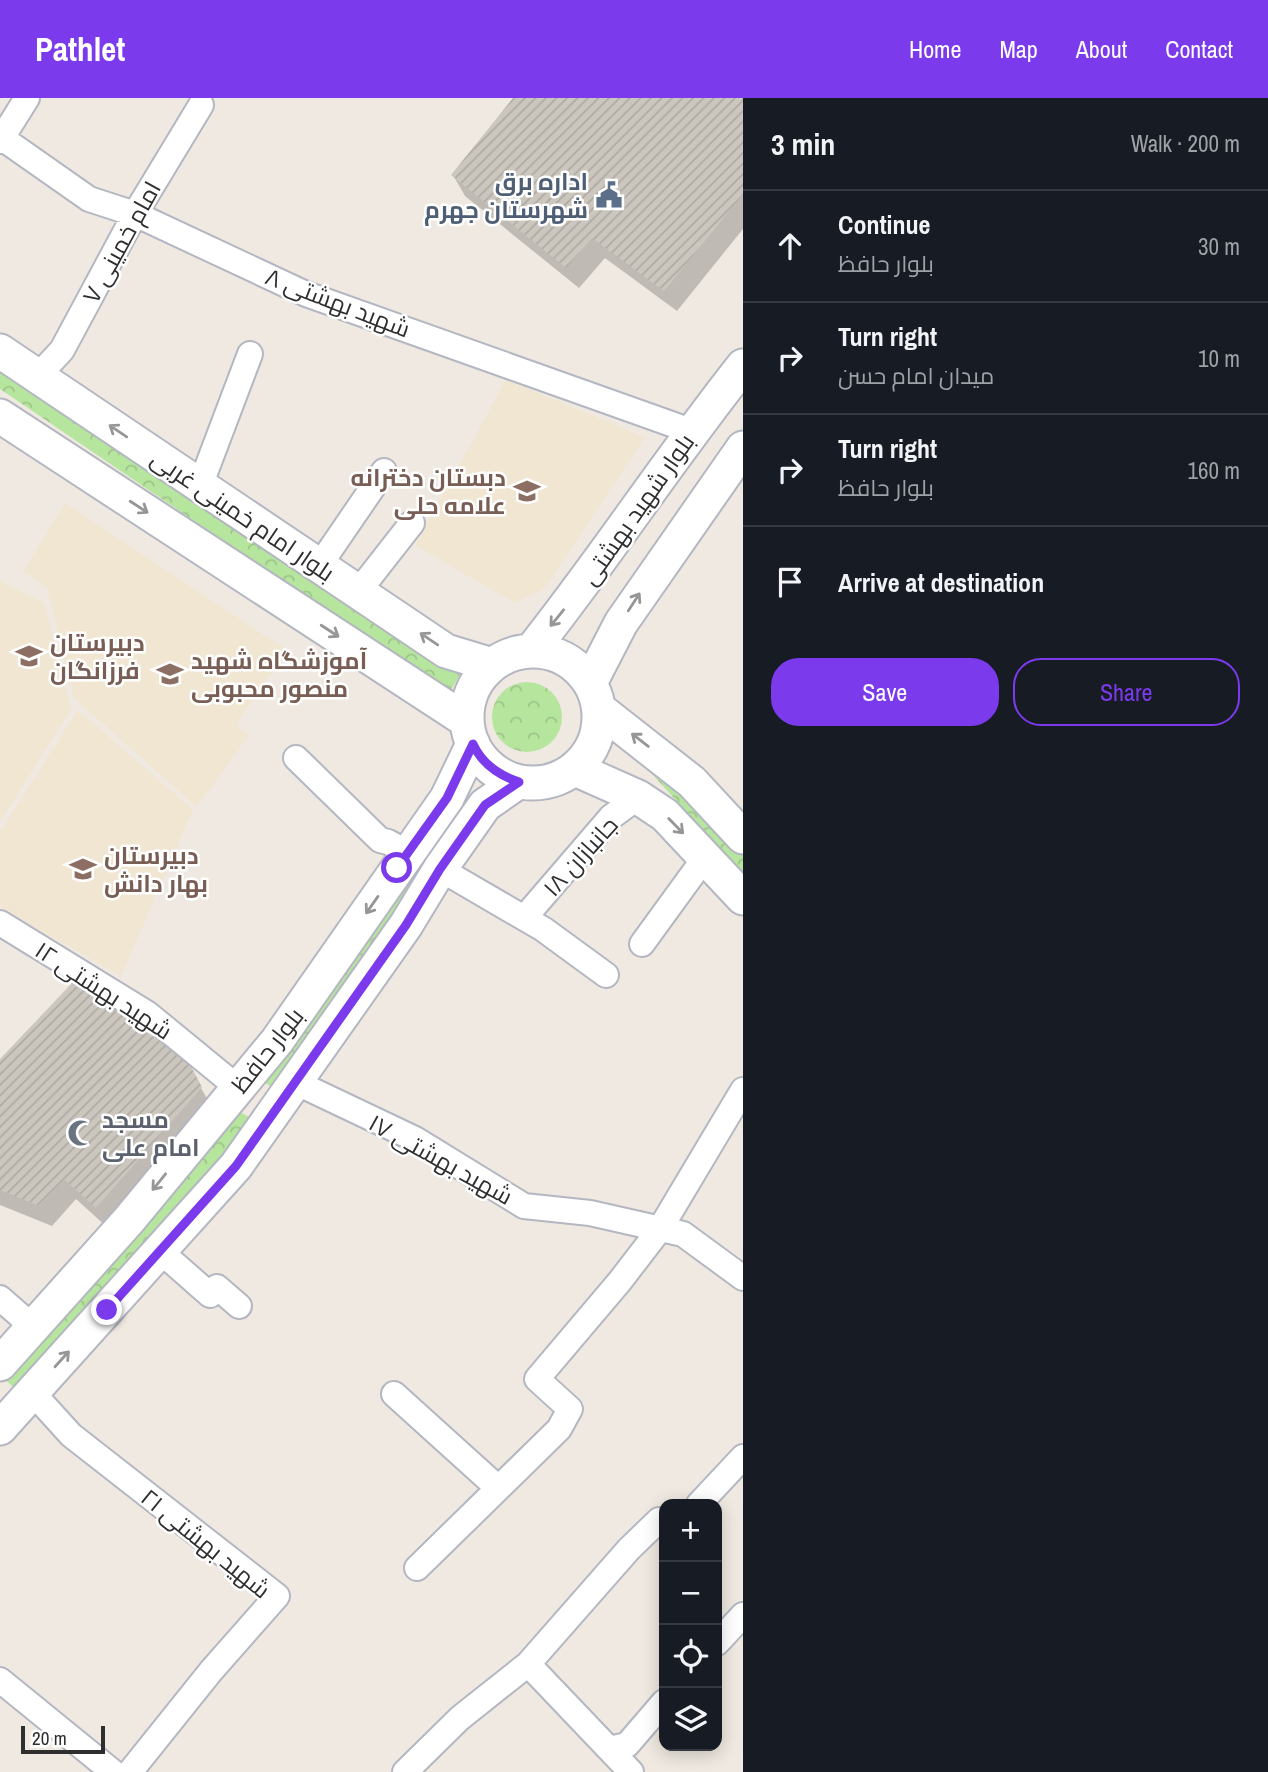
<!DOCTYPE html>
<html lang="en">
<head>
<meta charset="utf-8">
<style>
	body { margin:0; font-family:"Archivo Narrow",Cairo,sans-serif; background:#20242c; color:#f1f3f6 }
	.controls { position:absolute; right:21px; bottom:21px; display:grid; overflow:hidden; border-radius:14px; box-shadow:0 4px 18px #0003 }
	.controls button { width:63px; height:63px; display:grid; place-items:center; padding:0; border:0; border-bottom:2px solid #363941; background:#171b24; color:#f1f3f6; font:35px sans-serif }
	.scale { position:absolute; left:21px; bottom:18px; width:84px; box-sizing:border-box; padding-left:7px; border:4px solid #2e2e2e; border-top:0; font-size:19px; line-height:24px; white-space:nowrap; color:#2e2e2e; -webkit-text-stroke:5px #fff; paint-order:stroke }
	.stop { position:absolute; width:21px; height:21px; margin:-16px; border:5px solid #7c3aed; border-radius:50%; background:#fff }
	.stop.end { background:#7c3aed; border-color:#fff; box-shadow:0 2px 7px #0008 }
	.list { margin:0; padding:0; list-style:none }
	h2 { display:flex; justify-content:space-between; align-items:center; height:91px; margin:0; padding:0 28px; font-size:30px }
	h2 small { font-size:23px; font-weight:400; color:#9ea1a6 }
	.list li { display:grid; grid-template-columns:46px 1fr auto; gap:21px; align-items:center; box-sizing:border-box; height:112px; padding:0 28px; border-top:2px solid #363941 }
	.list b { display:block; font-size:26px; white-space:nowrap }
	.list p { margin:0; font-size:23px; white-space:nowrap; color:#9ea1a6 }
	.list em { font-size:23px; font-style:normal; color:#9ea1a6 }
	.actions { display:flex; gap:14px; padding:21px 28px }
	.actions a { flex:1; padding:16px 0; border:2px solid #7c3aed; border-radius:28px; text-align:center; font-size:24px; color:#7c3aed }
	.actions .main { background:#7c3aed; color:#fff }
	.icon { flex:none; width:38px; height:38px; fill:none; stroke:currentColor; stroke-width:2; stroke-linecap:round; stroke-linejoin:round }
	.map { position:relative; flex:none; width:743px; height:1674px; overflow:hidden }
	header { display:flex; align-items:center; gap:42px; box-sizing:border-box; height:98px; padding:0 35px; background:#7c3aed; color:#fff }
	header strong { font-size:33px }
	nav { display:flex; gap:38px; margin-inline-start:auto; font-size:24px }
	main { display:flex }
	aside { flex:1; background:#171b24 }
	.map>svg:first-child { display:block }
</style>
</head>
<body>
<header>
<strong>Pathlet</strong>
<nav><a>Home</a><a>Map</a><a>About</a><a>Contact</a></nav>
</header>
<main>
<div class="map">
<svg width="743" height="1674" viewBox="0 0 743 1674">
	<defs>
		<pattern id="park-crowns" width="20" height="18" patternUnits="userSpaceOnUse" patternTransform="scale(1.75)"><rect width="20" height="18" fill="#b6e59e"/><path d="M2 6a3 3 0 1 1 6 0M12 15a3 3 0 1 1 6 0" fill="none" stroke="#9dc588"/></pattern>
		<pattern id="building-hatch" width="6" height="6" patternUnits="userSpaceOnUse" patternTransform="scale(1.75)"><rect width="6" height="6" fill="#cbc7bf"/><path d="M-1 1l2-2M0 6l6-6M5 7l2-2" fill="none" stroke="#afaba4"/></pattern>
	</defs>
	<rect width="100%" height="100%" fill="#efe9e1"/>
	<!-- education -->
	<path fill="#f0e6d1" d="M506,282L645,339L544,491L515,505L415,447Z
		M65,405L287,552L236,627L249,637L197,709L74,600L47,489L23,474Z
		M0,483L44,505L71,611L0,724Z
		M78,612L193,712L121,878L0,809V734Z"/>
	<!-- park -->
	<path fill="url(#park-crowns)" d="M0,270L460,576L449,596L0,291Z
		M492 619a35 35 0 1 1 70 0a35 35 0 1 1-70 0Z
		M649,658L743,758V776L643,666Z
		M431,741L442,748L276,992L264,984Z
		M240,1014L254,1022L15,1291L6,1282Z"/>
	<!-- shadow -->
	<path fill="#0003" d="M515,0H743V131L677,213L605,160L579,190L465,98L453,77Z
		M0,963L186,964L213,1011L108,1130L76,1101L52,1128L0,1107Z"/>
	<!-- building -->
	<path fill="url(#building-hatch)" d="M513,0H743V96L664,193L592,140L566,170L451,77Z
		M74,883L188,963L202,989L96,1110L64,1081L39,1108L0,1092V961Z"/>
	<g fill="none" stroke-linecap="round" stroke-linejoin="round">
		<!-- street casing -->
		<g stroke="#b4b7c1" stroke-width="28">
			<path id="street" d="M2,40L89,101L135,116L306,196L691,333
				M0,43L27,0
				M37,279L62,252L135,116L201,7
				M200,388L250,256
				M319,468L384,373
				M358,494L412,425
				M296,660L380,742L388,744L407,754
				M440,771L543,831L606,877
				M525,819L611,719L638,699
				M0,825L148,916L237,989
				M642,846L706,758
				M295,984L415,1041L524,1108L590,1115L683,1136L743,1180
				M160,1153L210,1197L217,1189L239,1208
				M0,1200L33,1229
				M32,1294L71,1337L277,1498L211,1573L130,1674
				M394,1296L498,1390
				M699,1406L743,1359
				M417,1470L559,1331L570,1311L537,1281L620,1183L660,1131L743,992
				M717,1545L743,1517
				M528,1566L609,1651L627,1647L664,1604
				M0,1582L113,1674
				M609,1651L631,1674
				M405,1674L460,1620L528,1566L629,1451L659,1422H664"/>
		</g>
		<!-- secondary casing -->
		<g stroke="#b4b7c1" stroke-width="37">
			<path id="secondary" d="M0,253L446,553L492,567
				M0,318L467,623
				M467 619a66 66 0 1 1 132 0a66 66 0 1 1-132 0Z
				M531,553C605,460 669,361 743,268
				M590,585L621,525L743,350
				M599,611L692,684L743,739
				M575,671L638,699L665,717L743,800
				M0,1266L129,1122L277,943L447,700L473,646
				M0,1330L236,1068L406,827L440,771L485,707L518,684"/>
		</g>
		<!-- street -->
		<use href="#street" stroke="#fff" stroke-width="24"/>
		<!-- secondary -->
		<use href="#secondary" stroke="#fff" stroke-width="33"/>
	</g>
	<!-- one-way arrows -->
	<defs><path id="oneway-shaft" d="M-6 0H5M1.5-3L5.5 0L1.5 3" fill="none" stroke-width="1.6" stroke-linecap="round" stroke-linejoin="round" transform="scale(1.75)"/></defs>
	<g stroke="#969696">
		<use href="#oneway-shaft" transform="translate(118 333) rotate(-146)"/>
		<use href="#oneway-shaft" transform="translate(139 409) rotate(33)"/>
		<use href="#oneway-shaft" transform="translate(634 504) rotate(-57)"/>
		<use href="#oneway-shaft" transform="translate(557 520) rotate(129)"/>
		<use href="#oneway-shaft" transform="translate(330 533) rotate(33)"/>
		<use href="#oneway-shaft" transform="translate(429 541) rotate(-146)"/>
		<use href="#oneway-shaft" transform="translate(640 642) rotate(-142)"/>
		<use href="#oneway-shaft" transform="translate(676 728) rotate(46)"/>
		<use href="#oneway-shaft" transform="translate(372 807) rotate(125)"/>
		<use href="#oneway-shaft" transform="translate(159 1084) rotate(129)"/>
		<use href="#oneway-shaft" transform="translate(62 1261) rotate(-48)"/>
	</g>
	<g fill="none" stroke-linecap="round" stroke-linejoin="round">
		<!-- route -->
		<path stroke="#7c3aed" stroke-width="9" d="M107,1212L236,1068L406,827L440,771L485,707L519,684C498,677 482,666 473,646L447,700L397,770"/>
	</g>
	<!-- icons -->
	<defs>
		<g id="civic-bare" transform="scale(2.1)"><path d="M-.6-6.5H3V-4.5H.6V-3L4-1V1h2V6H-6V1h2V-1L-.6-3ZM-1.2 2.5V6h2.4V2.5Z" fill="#5c6f8a" stroke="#fff" stroke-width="2.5" paint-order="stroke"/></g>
		<g id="school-bare" transform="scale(2.1)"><path d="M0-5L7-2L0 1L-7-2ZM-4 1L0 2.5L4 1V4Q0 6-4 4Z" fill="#8d6e63" stroke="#fff" stroke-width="2.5" paint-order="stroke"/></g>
		<g id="mosque-bare" transform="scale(2.1)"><path d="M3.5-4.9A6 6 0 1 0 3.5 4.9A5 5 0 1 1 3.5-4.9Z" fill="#6b7280" stroke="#fff" stroke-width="2.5" paint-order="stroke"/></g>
	</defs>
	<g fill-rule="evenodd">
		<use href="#civic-bare" x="609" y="97"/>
		<use href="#school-bare" x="527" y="393"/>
		<use href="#school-bare" x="29" y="558"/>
		<use href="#school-bare" x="170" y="576"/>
		<use href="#school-bare" x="83" y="771"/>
		<use href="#mosque-bare" x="81" y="1035"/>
	</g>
	<g text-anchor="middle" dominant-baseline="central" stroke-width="5" stroke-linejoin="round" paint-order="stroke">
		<!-- service labels -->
		<g font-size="24" font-weight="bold" fill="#4e5e75" stroke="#fff" text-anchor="end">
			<text x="588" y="83">اداره برق<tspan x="588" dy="28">شهرستان جهرم</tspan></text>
		</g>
		<!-- street labels -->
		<g font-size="24" fill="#2e2e2e" stroke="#fff">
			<text transform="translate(121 144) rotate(-61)">امام خمینی ۷</text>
			<text transform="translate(338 204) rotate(21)">شهید بهشتی ۸</text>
			<text transform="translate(637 411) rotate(-55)">بلوار شهید بهشتی</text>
			<text transform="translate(243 417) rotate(34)">بلوار امام خمینی غربی</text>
			<text transform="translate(580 758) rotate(-48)">جانبازان ۱۸</text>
			<text transform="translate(104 892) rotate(33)">شهید بهشتی ۱۲</text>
			<text transform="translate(267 952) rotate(-52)">بلوار حافظ</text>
			<text transform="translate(441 1061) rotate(29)">شهید بهشتی ۱۷</text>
			<text transform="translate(206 1445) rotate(39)">شهید بهشتی ۲۱</text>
		</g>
		<!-- education labels -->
		<g font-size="24" font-weight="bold" fill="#785e54" stroke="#fff" text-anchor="start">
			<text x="506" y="379" text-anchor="end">دبستان دخترانه<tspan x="506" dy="28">علامه حلی</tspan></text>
			<text x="50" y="544">دبیرستان<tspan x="50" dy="28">فرزانگان</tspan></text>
			<text x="191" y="562">آموزشگاه شهید<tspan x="191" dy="28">منصور محبوبی</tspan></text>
			<text x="104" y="757">دبیرستان<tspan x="104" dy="28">بهار دانش</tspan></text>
		</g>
		<!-- worship labels -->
		<g font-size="24" font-weight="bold" fill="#5b616d" stroke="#fff" text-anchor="start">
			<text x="102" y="1021">مسجد<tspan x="102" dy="28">امام علی</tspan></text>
		</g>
	</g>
</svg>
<div class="controls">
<button>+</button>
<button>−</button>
<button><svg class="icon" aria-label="locate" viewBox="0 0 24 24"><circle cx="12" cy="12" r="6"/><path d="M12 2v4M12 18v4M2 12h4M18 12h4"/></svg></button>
<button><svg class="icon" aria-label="layers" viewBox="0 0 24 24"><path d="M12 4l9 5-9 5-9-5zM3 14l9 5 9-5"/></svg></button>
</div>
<div class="scale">20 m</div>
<div class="stop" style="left:397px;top:770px"></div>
<div class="stop end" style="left:107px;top:1212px"></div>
</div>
<aside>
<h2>3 min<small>Walk · 200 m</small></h2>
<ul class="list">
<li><svg class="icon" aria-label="ahead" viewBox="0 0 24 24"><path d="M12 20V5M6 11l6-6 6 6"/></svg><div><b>Continue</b><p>بلوار حافظ</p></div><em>30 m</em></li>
<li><svg class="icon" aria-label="right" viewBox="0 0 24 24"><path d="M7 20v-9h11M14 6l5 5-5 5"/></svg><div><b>Turn right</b><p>میدان امام حسن</p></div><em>10 m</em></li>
<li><svg class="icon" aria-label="right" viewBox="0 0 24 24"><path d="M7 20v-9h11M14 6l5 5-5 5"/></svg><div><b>Turn right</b><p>بلوار حافظ</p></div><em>160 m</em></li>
<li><svg class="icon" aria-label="arrive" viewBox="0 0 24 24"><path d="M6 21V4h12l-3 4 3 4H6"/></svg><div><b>Arrive at destination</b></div></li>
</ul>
<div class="actions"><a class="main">Save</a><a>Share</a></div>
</aside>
</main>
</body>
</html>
